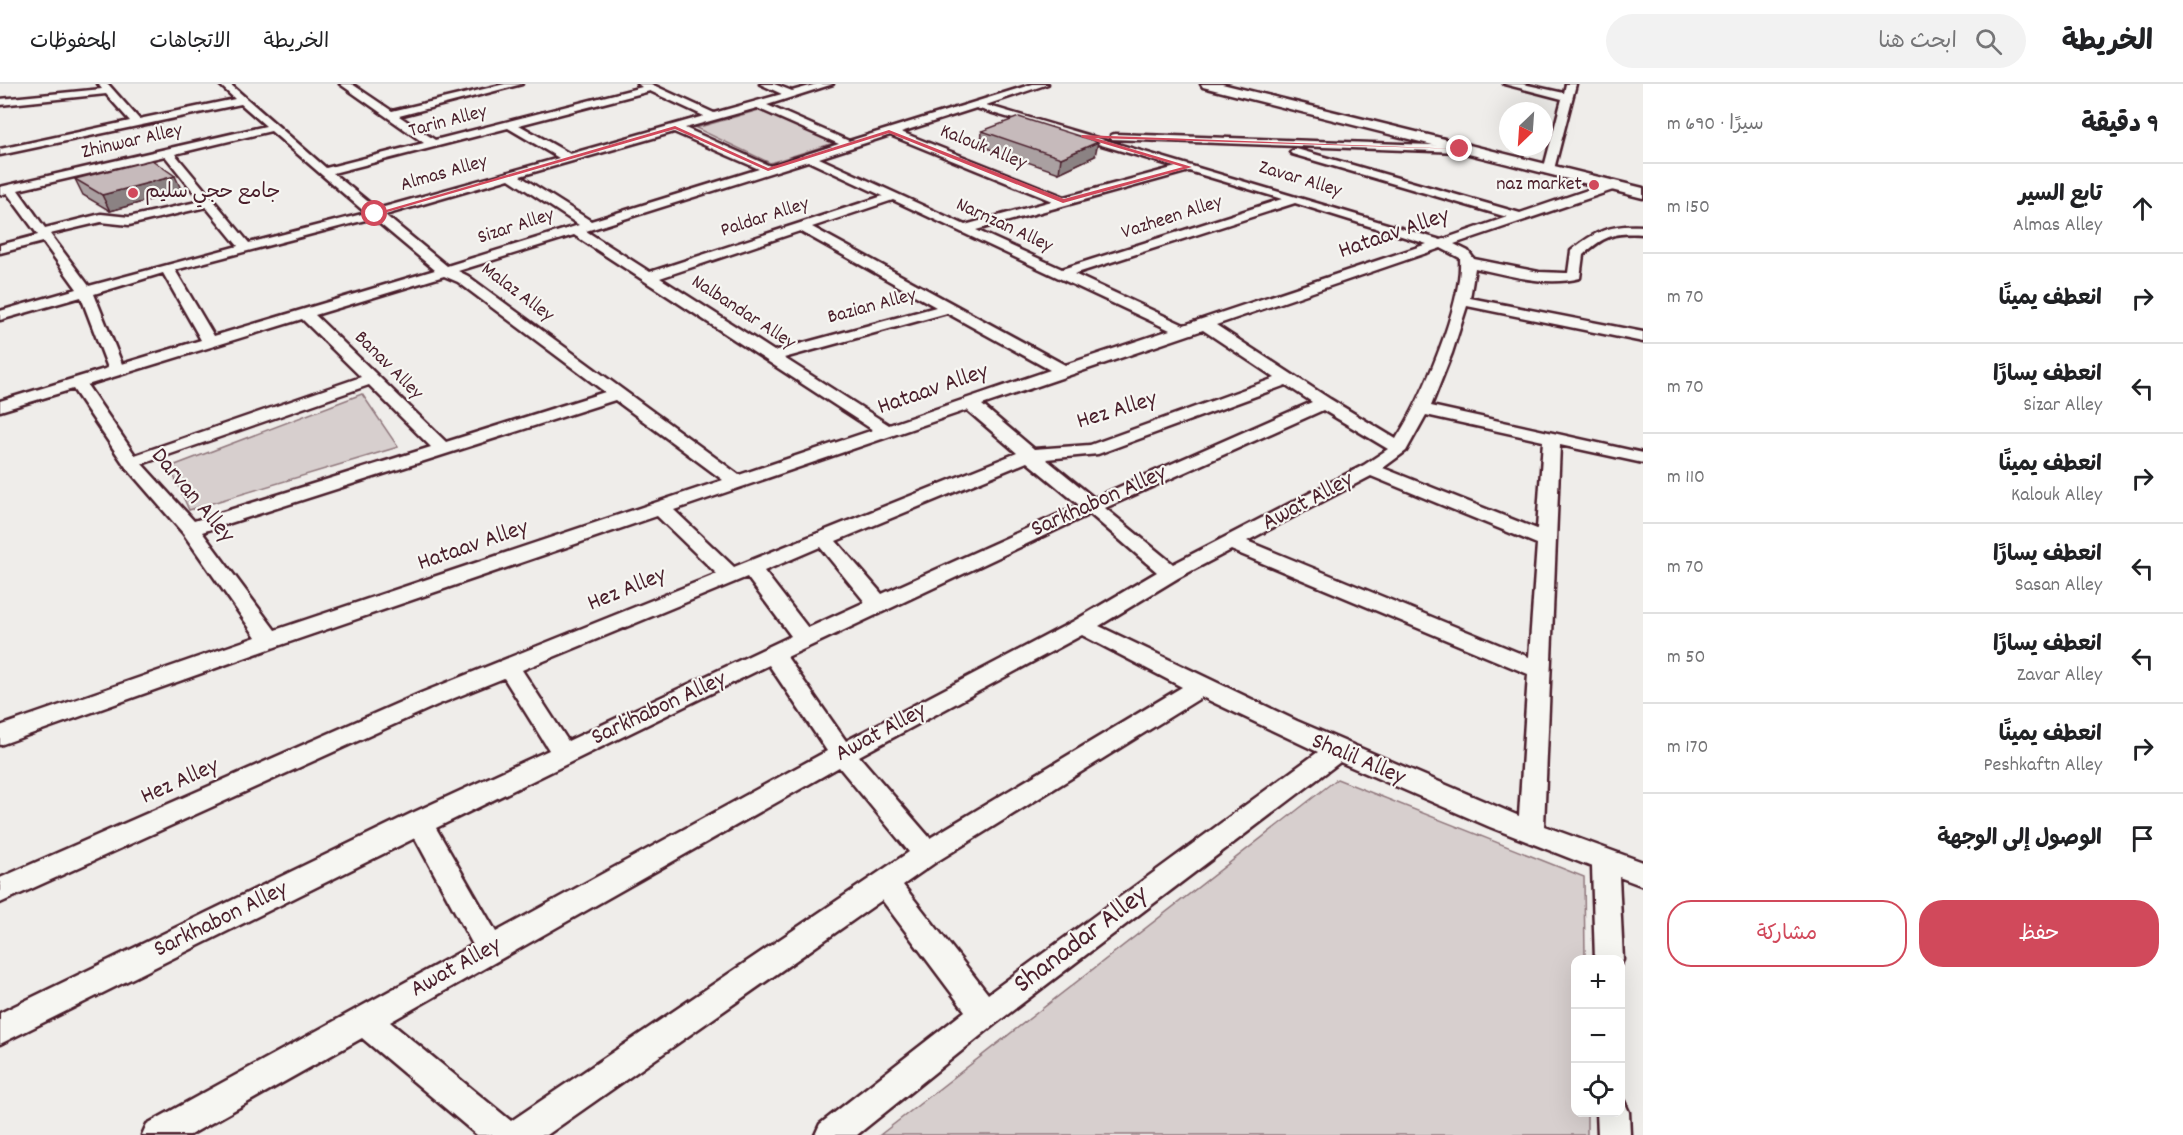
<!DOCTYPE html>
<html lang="ar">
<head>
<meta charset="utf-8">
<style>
	body { margin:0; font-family:Dekko,"Playpen Sans Arabic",sans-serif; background:#f2f2f2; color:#202124; direction:rtl }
	.controls { position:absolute; right:18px; bottom:18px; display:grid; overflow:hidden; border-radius:12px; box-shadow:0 6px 24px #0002 }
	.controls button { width:54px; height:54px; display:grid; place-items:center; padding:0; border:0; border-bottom:2px solid #e0e0e0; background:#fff; color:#202124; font:30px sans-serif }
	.compass { position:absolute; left:1499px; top:18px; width:54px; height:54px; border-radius:50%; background:#fff; box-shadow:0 6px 24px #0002; rotate:205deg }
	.stop { position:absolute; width:18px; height:18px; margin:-14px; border:4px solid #d1495b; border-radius:50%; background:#fff }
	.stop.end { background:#d1495b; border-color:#fff; box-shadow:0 2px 6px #0008 }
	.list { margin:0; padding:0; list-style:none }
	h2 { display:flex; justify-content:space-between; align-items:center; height:78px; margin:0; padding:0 24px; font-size:26px }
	h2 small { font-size:20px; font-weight:400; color:#757577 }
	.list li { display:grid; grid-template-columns:39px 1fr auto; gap:18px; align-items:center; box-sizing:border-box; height:90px; padding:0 24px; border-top:2px solid #e0e0e0 }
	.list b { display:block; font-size:22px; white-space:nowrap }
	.list p { margin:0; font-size:20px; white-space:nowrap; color:#757577 }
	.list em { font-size:20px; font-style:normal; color:#757577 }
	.actions { display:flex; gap:12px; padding:18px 24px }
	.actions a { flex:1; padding:14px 0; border:2px solid #d1495b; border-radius:24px; text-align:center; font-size:21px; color:#d1495b }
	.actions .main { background:#d1495b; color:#fff }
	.icon { flex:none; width:33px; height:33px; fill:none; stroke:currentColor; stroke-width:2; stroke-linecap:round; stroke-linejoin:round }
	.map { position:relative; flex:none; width:1643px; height:1051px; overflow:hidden; direction:ltr }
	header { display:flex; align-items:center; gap:36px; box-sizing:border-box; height:84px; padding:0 30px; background:#fff; border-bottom:2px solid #e0e0e0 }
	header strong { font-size:28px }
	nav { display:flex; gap:33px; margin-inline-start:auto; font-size:21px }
	.search { width:420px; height:54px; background:#f2f2f2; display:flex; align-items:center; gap:15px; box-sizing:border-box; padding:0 21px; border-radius:33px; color:#757577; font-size:22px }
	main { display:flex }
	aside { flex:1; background:#fff }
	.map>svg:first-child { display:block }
</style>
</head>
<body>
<header>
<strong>الخريطة</strong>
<div class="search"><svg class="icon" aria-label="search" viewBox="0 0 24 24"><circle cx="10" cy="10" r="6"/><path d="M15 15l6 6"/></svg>ابحث هنا</div>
<nav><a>الخريطة</a><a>الاتجاهات</a><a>المحفوظات</a></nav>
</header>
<main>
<aside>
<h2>9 دقيقة<small>سيرًا · 690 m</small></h2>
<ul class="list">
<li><svg class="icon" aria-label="ahead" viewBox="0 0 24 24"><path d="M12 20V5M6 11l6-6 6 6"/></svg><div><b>تابع السير</b><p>Almas Alley</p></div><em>150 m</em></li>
<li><svg class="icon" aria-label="right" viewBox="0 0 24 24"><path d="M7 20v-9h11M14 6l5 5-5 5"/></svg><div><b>انعطف يمينًا</b></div><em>70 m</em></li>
<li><svg class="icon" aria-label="left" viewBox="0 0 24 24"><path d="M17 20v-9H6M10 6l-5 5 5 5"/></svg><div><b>انعطف يسارًا</b><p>Sizar Alley</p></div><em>70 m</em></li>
<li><svg class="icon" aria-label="right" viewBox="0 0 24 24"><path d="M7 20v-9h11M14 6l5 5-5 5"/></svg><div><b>انعطف يمينًا</b><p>Kalouk Alley</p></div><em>110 m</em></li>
<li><svg class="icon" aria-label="left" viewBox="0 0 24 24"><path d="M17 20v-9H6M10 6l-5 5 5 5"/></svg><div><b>انعطف يسارًا</b><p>Sasan Alley</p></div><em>70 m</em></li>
<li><svg class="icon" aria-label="left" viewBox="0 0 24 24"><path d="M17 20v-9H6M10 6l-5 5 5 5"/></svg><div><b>انعطف يسارًا</b><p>Zavar Alley</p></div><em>50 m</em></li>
<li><svg class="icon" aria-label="right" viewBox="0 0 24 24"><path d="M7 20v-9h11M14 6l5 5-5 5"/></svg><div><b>انعطف يمينًا</b><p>Peshkaftn Alley</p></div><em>170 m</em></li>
<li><svg class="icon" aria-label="arrive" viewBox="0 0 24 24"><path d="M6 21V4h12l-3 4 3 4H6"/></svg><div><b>الوصول إلى الوجهة</b></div></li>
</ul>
<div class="actions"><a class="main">حفظ</a><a>مشاركة</a></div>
</aside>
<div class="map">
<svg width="1643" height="1051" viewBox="0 0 1643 1051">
	<rect width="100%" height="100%" fill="#efedea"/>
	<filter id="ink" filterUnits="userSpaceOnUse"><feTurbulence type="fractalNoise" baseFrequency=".0167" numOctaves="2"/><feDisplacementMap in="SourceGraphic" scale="12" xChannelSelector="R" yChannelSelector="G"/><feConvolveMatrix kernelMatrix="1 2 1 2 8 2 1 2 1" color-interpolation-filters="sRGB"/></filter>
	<g filter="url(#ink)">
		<!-- green -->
		<path fill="#d7cfce" stroke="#90777c" stroke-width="1.5" d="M759,26L834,59L770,79L696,44Z
			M362,310L398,363L189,426L170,383Z
			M1337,695L1584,793L1585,875L1576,876V1028L1587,1029V1051H880Z"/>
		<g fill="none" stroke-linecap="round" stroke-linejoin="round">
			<!-- minor casing -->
			<g stroke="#4a1f2b" stroke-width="5">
				<path id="minor" d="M98,0H108L139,35L235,15L219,0H230L326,84L424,59L340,0H352L392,27L505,0H522L399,32L435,56L642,3L638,0H651L714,29L782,10L760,0H774L792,7L817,0H833L767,21L849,57L1033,0H1048L986,21L1441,156L1507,133L1292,70L1290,68L1296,65L1300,66L1520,129L1608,99H1616V105L1454,160L1468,167L1474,175L1539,188L1565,189H1568L1571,167C1594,147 1612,140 1643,142V150C1614,148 1604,152 1583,171L1580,194C1545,203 1509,191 1475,184L1470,214L1643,248V258L1467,222L1452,269L1431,322L1643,369V379L1560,361L1544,742L1643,778V802L1619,793L1623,876L1620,882V876H1595L1592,783L1490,743L1340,678L995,940L857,1051H815L820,1040L965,927L882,816L547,1051H477L362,954L190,1051H142L147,1040L473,861L415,754L0,960V929L410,730L549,666L504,594L437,621L0,819V794L421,609L717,490L657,432L278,562L0,661V642L256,553L183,449L125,382L73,305L0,327V317L108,284L81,213L0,236V227L77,205L43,158L0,169V161L38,151L7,109L0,111V103L266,42L241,20L0,71V65L130,37L106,10L0,21V15L102,5ZM650,7L704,32L570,70L519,41ZM757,24L839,60L770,82L685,44ZM976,24L1176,83L1065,113L901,48ZM508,44L559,74L377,125L333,89ZM271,47L366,129L249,159L175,70ZM674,48L759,85L591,137L520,92ZM890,51L1052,117L965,141L819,74ZM165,72L201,117L129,133L101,130L45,144L18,106ZM808,77L883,112L650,188L586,147ZM1189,87L1282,115L1062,185L976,146ZM509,95L579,141L447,182L385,131ZM893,116L1170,246L1065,281L812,143ZM1295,119L1427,160L1184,241L1074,190ZM206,123L238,162L89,202L50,150L101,138L129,141ZM373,134L435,186L214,252L175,186ZM800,147L936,223L774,267L660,194ZM574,151L873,346L739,391L468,192L458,187ZM1441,164L1460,174C1463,220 1422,316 1396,355L1330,315L1216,241ZM163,189L201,256L122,280L94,210ZM444,192L458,198L605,308L446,358L315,231ZM947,229L1050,286L889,341L784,274ZM302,235L361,293L135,371L87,301ZM1203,246L1275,294L1090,361L1034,365L982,321ZM369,301L431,363L194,437L142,380ZM1286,301L1312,318L1094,414L1046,375L1098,370ZM615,316L723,396L275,546L202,448ZM967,326L1017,369L734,483L674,426ZM1323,326L1388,365L1364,381L1173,480L1105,424ZM1426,331L1543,357L1537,445L1383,384L1406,367ZM1027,378L1079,421L882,510L836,457ZM1371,392L1537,460L1529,573L1247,457ZM1090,430L1157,488L1074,537L846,657L787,573ZM820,463L865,518L808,544L764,487ZM1231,466L1528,590L1519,732L1297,637L1099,542L1178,494ZM747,493L791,552L568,657L522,586ZM1082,551L1182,603L930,754L859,672ZM769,581L827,667L496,848L436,744ZM1202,613L1318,668L988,910L903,801L936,778ZM839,683L909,768L511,1037L390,938Z
					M1504,0H1523L1564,9L1566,0H1576L1553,89H1545L1543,87L1562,15Z
					M1115,50L1460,62L1466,65L1460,68L1111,55V51Z
					M1620,1015L1624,1017L1629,1028L1630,1051H1598L1597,1028H1620Z"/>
			</g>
			<!-- tertiary casing -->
			<g stroke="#4a1f2b" stroke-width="5">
				<path id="tertiary" d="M1201,0H1222L1643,104V114L1203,3Z"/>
			</g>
			<!-- minor -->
			<use href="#minor" fill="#f6f6f2" fill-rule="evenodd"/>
			<!-- tertiary -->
			<use href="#tertiary" fill="#f6f6f2" fill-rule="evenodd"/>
		</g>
		<!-- wall -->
		<path fill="#aaa0a1" stroke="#4a1f2b" stroke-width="1.5" d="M982,47L1095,72L1059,89L981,62Z
			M75,95L182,107L110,127L83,111Z"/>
		<!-- shaded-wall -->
		<path fill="#8b8283" stroke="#4a1f2b" stroke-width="1.5" d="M1098,58L1095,72L1059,89L1061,74Z
			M175,92L182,107L110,127L102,111Z"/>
		<!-- building -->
		<path fill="#c6babb" stroke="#4a1f2b" stroke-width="1.5" d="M1019,33L1098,58L1061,74L982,47Z
			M152,76L175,92L102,111L75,95Z"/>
	</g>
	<!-- route -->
	<path fill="#d1495b" d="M675,42L768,84L889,46L1064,115L1183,83L1081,53L1082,51L1462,65L1095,54L1192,83L1063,119L889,49L768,87L675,45L377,131L372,130Z"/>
	<!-- markers -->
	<g fill="#d1495b" stroke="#f6f6f2" stroke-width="2">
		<circle cx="1594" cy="101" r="6"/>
		<circle cx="133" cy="109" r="6"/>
	</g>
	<g text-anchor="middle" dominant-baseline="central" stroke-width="4.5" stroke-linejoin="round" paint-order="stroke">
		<!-- far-street labels -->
		<g font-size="20" fill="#4a1f2b" stroke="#f6f6f2">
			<text transform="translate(448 38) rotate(-15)">Tarin Alley</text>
			<text transform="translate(132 58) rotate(-13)">Zhinwar Alley</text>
			<text transform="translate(983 64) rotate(22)">Kalouk Alley</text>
			<text transform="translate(444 90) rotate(-16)">Almas Alley</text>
			<text transform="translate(1300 96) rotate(17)">Zavar Alley</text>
			<text transform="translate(765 134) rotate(-18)">Paldar Alley</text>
			<text transform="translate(1172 134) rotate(-18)">Vazheen Alley</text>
			<text transform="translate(1004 142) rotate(25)">Narnzan Alley</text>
			<text transform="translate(516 143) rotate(-18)">Sizar Alley</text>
			<text transform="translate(517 209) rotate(37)">Malaz Alley</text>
			<text transform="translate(872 223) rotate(-15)">Bazian Alley</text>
			<text transform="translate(743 229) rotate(33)">Nalbandar Alley</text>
			<text transform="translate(388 282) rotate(45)">Banav Alley</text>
		</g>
		<!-- far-poi labels -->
		<g font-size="20" fill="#4a1f2b" stroke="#f6f6f2" text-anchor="end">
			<text x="1582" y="101">naz market</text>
			<text x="145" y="109" text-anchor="start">جامع حجي سليم</text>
		</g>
		<!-- street labels -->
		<g font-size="24" fill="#4a1f2b" stroke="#f6f6f2">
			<text transform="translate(1394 150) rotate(-19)">Hataav Alley</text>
			<text transform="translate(933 306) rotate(-19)">Hataav Alley</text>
			<text transform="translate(1117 327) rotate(-17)">Hez Alley</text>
			<text transform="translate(192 412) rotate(50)">Darvan Alley</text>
			<text transform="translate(1099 418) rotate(-24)">Sarkhabon Alley</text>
			<text transform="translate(1308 418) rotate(-28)">Awat Alley</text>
			<text transform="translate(473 462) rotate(-19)">Hataav Alley</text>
			<text transform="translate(627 506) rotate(-22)">Hez Alley</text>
			<text transform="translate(659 625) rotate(-25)">Sarkhabon Alley</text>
			<text transform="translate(881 649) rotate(-28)">Awat Alley</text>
			<text transform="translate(1358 676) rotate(23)">Shalil Alley</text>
			<text transform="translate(180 698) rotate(-24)">Hez Alley</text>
			<text transform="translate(221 836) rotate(-26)">Sarkhabon Alley</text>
			<text transform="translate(456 884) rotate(-29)">Awat Alley</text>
		</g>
		<!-- near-street labels -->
		<g font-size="28" fill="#4a1f2b" stroke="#f6f6f2">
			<text transform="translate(1082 857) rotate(-37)">Shanadar Alley</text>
		</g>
	</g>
</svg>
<div class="controls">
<button>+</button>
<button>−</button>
<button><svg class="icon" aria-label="locate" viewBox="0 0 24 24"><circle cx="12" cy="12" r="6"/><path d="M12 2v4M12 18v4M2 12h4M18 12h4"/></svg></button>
</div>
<svg class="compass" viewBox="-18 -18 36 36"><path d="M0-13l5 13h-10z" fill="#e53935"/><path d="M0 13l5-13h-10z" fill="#757577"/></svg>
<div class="stop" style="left:375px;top:130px"></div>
<div class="stop end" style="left:1460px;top:65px"></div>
</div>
</main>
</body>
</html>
